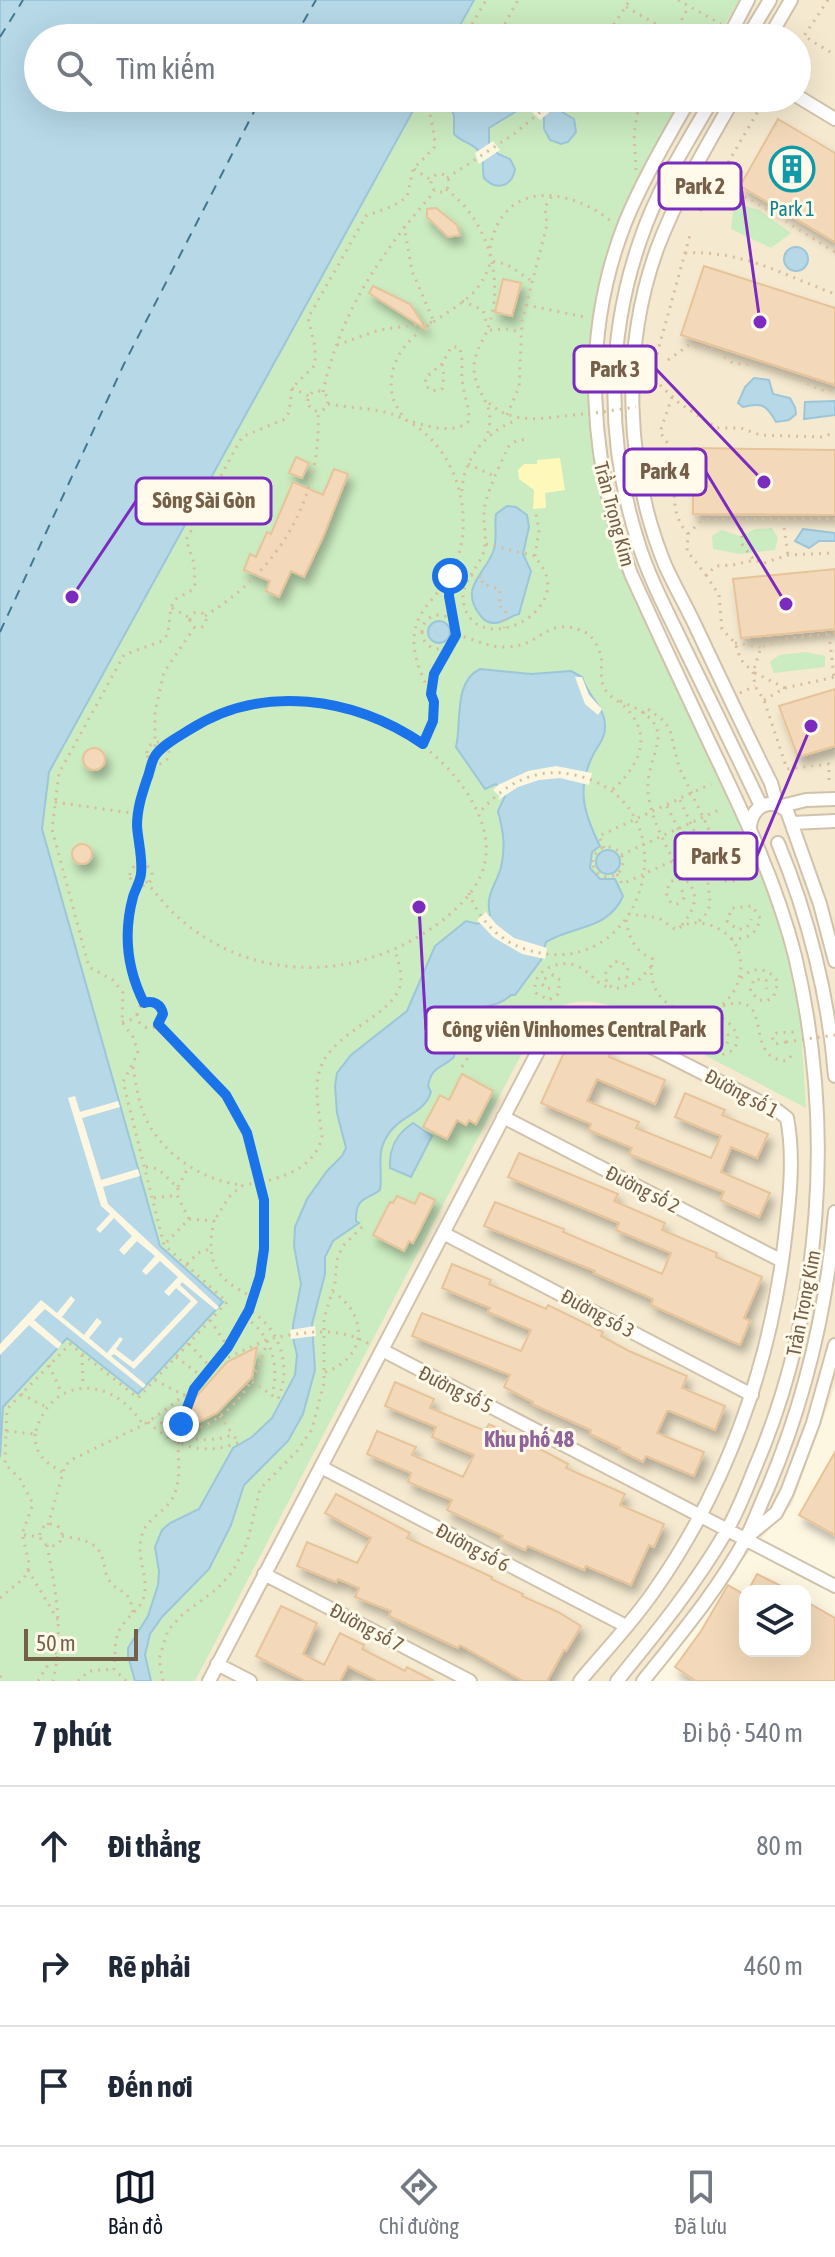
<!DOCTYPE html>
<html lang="vi">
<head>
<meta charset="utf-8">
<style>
	body { margin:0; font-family:"Asap Condensed",sans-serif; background:#f6f6f7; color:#1f2937 }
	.controls { position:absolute; right:24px; bottom:24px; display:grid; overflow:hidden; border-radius:16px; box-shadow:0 8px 32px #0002 }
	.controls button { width:72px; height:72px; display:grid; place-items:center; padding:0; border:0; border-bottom:2px solid #e0e1e3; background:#fff; color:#1f2937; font:40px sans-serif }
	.scale { position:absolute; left:24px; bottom:20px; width:114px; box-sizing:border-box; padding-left:8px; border:4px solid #765f48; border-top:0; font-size:22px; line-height:28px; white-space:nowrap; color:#765f48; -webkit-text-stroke:6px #fffae9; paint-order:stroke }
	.stop { position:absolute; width:24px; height:24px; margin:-18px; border:6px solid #1a73e8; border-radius:50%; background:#fff }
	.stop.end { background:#1a73e8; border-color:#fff; box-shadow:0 2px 8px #0008 }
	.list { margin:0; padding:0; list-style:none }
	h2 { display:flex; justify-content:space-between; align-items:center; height:104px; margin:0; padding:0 32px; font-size:34px }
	h2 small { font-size:26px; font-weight:400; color:#747a83 }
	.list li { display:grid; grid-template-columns:52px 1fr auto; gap:24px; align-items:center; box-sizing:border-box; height:120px; padding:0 32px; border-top:2px solid #e0e1e3 }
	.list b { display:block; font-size:30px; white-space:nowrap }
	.list em { font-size:26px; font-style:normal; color:#747a83 }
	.icon { flex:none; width:44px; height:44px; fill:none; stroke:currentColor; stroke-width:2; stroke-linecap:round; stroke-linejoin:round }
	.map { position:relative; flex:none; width:835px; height:1681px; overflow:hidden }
	.search { position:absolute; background:#fff; box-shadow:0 8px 32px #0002; left:24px; right:24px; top:24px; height:88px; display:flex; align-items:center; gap:20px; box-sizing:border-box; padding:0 28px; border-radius:44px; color:#747a83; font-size:30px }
	.sheet { height:464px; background:#fff }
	nav { display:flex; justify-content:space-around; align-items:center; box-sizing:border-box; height:112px; border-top:2px solid #e0e1e3; background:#fff; font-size:22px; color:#747a83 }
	nav a { display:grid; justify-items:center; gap:4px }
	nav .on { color:#111827 }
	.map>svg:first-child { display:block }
</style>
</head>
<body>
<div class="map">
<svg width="835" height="1681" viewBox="0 0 835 1681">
	<defs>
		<filter id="shadow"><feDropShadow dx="4.5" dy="8" stdDeviation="4" flood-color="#0004"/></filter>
	</defs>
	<rect width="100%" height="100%" fill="#fdf7e2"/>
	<!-- residential -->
	<path fill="#f5ead0" d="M474,0H835V1386L792,1504L635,1681H0V1457L3,1407L68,1338L388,157L420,98H797V38H453Z"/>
	<!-- green -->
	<path fill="#cbebc0" d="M474,0H739L717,38H453Z
		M420,98H682C662,134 641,169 625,206C575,320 582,437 615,554L748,837L783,931L800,1011L806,1108L611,1006C582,996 553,1002 535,1028L195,1681H0V1457L3,1407L68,1338L223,1302L160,1246L42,829L49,772Z
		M734,203L759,210L791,233L771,248L731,229Z
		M772,528L778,538L775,550L740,554L713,549L712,536L722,530L740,536L756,529Z
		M806,652L825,656V667L774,673L770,662L779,655Z"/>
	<!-- sand -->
	<path fill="#fef9bb" d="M560,458L565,490L545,493L546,508L533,509L534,490L519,479L518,470L524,464H537V460Z"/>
	<!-- water -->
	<path fill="#b6d8e7" stroke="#9cc6d9" stroke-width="2" d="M0,0H474L453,38H38V98H420L49,772L42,829L160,1246L223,1302L138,1394L67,1338L3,1407L0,1457Z
		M448,98H545L557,109L574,119L576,132L568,142L561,144L550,140L544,129V117L530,106H525L489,128V143L498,154L510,159L515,169C512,187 496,191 484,178C482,170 484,163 482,156C477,144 462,143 454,134V116Z
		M784 259a12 12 0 1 1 24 0a12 12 0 1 1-24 0Z
		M754,378L769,380L773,394L790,398L795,407L796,414L789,420L776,422C767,405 762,402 743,407L738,403L745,387Z
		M835,401V415L804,419L805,402Z
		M507,506L516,507L527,515L529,527L523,554L531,571L519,614C510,616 505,622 496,623C488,623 484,621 480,615C459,588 484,575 493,552C498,540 494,527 496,514Z
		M803,529L835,533V541H819L809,548L795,541Z
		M428 632a11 11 0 1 1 22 0a11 11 0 1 1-22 0Z
		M480,669L531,674L571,671L582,677C587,696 606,707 605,727C605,739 598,745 593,755C576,789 584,814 600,846L592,852L590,868L600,879H615L623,896C608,930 575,925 546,942L541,960L515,995H511C493,1013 463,1000 454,1032C452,1040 455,1048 454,1057C442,1069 432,1065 428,1086L431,1092C425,1114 397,1116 386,1138C376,1155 383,1172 380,1190C368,1200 355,1196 356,1221L359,1223L333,1241L325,1257V1274L312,1324L315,1370L303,1414L288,1441L244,1485L231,1525L209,1569L162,1617L150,1634L145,1655L151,1681H135L128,1656V1648L148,1616L158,1585L159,1571L155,1547L162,1530L170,1523L199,1509L233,1448L252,1437L272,1418L295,1375L297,1355L293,1338V1325L301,1284L294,1246L295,1227L307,1199L327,1171L342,1156L346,1148L337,1113L335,1086L337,1073L351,1055L407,1011L435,946L466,921L478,924L490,915C485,894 496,886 501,867C506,847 503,830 498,811L505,796L496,784L485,789L456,747C462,722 453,682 480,669Z
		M596 862a12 12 0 1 1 24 0a12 12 0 1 1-24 0Z
		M413,1123L432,1136L411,1177L390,1168C389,1148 396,1134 413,1123Z"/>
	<!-- pier -->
	<path fill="#fdf7e2" d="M548,98L558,105L540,120L532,112Z
		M493,141L500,150L479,164L475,153Z
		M575,677H582L589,695L602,709L598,715L585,704Z
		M556,766L592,773L589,785L560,778L539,780L518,787L498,800L500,796L493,790L498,785L528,771Z
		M484,910L497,925L514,938L547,948L545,959L522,954L493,937L477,920L485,913Z
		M75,1096L80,1112L118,1101L120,1107L82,1118L101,1180L138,1169L140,1176L103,1187L108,1204L219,1307L216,1310L182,1282L180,1285L198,1302L134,1369L114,1354L111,1356L146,1385L143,1388L45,1309L34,1320L62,1344L58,1349L29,1325L0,1355V1344L41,1300L57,1313L71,1296L75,1300L62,1317L84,1335L97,1318L102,1322L89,1338L107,1353L120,1337L123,1339L116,1349L133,1362L191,1301L176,1288L169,1296L164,1292L178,1277L160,1261L146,1275L142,1271L155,1256L137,1241L124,1255L119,1250L132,1236L114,1218L100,1233L96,1229L110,1214L101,1206L68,1098Z
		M315,1326L316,1336L291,1339L290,1330Z"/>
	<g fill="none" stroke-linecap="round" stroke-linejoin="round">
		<!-- ferry -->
		<path stroke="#437891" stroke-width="2" stroke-dasharray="10 8" stroke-linecap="butt" d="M0,37L23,0
			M294,38L316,0
			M0,632L124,364L261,98"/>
	</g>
	<!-- building -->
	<path fill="#f3d9b9" stroke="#e7c399" stroke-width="2" filter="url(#shadow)" d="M778,119L835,153V242L740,186Z
		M436,208L457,225L460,235L448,237L427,217V209Z
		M704,266L835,308V385L681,335Z
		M503,279L521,283L512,316L495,312Z
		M373,286L410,304L427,330L369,293Z
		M693,448L835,450V515L693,514Z
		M296,457L309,463L302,478L289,473Z
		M334,469L348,474L323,537L304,577L291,571L279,597L266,591L270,581L244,570L250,554L256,557L267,532L271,534L293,482L323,495Z
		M835,569V629L741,638L733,579Z
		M835,689V746L798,757L779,706Z
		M83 759a11 11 0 1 1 22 0a11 11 0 1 1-22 0Z
		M72 854a10 10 0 1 1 20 0a10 10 0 1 1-20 0Z
		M572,1035L611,1052L609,1057L665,1080L655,1104L597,1079L587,1101L639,1122L636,1128L711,1158L721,1136L675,1117L685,1093L725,1110L722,1115L768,1134L757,1158L731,1147L721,1172L770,1193L759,1217L720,1200L724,1192L629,1154L632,1148L589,1130L591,1124L541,1103Z
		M462,1074L493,1091L476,1124L469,1120L466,1125L457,1120L447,1139L423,1127L440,1095L449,1100Z
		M519,1153L618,1194L614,1201L665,1223L662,1230L717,1253L716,1257L762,1277L744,1318L750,1321L740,1345L651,1305L653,1299L594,1273L595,1271L484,1226L495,1202L564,1229L563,1232L662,1274L671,1253L616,1230L619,1223L508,1177Z
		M420,1193L435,1200L413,1243L409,1241L404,1251L373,1235L390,1202L393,1203L397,1196L415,1204Z
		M452,1264L491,1280L489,1284L546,1309L548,1305L603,1332L601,1336L629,1351L687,1376L682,1388L725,1406L715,1430L670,1411H667L657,1433L704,1452L694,1476L646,1456L643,1462L619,1450L620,1448L590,1434L591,1430L532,1404L533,1402L504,1387L510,1375L412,1336L422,1313L521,1351L531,1330L488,1312L490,1308L442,1288Z
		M257,1347L252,1377L217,1413L187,1428L193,1400L227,1362Z
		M395,1382L434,1399L430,1408L485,1431L489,1424L540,1449L568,1464L566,1468L625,1494L620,1505L664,1524L654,1547L649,1545L631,1585L586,1566L584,1570L528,1546L525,1550L501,1539L503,1536L447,1510L452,1500L408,1482L411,1473L367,1454L377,1431L416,1447L412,1455L463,1477L474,1455L432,1437L436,1427L385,1406Z
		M835,1452V1535L799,1515Z
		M336,1494L410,1533L407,1538L492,1577L491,1579L523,1594L522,1596L558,1612L581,1626L566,1651L564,1650L547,1681H523L460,1645L458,1648L413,1627L389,1616L391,1611L355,1597L359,1588L338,1579L336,1582L297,1566L307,1542L357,1563L371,1538L325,1513Z
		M757,1574L791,1591H748Z
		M728,1585L745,1595V1651H805V1601L835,1618V1681H696L675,1667L701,1631Z
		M281,1606L317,1623L303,1654L324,1665L340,1633L364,1645L362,1649L405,1671L407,1667L434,1681H377L348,1666L340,1681H305L256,1656Z"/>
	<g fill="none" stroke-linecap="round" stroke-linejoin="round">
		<!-- minor casing -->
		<g stroke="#d1c2ac" stroke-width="16">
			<path id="minor" d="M728,38L748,0
				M747,38L770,0
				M769,38L791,0
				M797,96L835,119
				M713,98C687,143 658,188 641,238C606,337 606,442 638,542C649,578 668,613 684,647C710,700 736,753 761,806
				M734,98C706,147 677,196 657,249C621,349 625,467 665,565C674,585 685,604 695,625C720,678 745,731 771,783L777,804
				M782,806L806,800L835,799
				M792,823L835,821
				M750,826C753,805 771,797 787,811L820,904L835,961
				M778,843C808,915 829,998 835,1076
				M503,1117L782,1261
				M443,1233L752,1395
				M382,1350L835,1586
				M321,1467L626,1626
				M748,1536L776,1513L787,1492L813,1423L835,1345
				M264,1574L470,1681
				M217,1664L250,1681
				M209,1681L545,1038C555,1021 570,1017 588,1015L778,1111L787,1118C795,1158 789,1205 784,1246C769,1369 725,1490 654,1591C632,1623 604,1652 580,1681
				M617,1681C656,1633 696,1584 727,1530C738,1511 746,1490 754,1470C823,1310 835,1124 795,956C776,881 743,813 710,744C683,687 657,631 631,574C589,460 580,338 625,223C643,179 667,139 690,98
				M643,1681C679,1636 718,1590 746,1538C754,1523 760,1505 768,1488C805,1400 827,1308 835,1212"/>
		</g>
		<!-- path -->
		<path stroke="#d8bd9c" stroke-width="3" stroke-dasharray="2 6" stroke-linecap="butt" d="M678,0L721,24
			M828,0L804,36L835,55
			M626,7L681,38
			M674,34L689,6
			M464,38L486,0
			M497,38L518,0
			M605,38L630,0
			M661,38L665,29
			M414,169L431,180
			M636,170L634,134L640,98
			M431 183a9 9 0 1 1 18 0a9 9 0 1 1-18 0Z
			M447,178L514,134L557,98
			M716,182L750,199L835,252
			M446,189C486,219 504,273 490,322C486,338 474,350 474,368C475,399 499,401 486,439
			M700,211L765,99
			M490,248C502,180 567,186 611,221
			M685,253C743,250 783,275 835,294
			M462,301L483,310L487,325
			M526,305L585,317
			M490,330L509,329L521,332
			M337,345L379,330L434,322L412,271L404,226
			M657,354L690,235
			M668,360L689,345L713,349L733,363L755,365L798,379L821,390H835
			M442,364L444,376L442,389L432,391L425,385L426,377L442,364L451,347H459C464,357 461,369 462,380C464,395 469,406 469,421C453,436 425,425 406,420C394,405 389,394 392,375C399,332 445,320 473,293C482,283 487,273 491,261L506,264L532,281
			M660,385L679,403L717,428H741L760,435L823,437L835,432
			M292,388L309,396
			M308 401a10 10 0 1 1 20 0a10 10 0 1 1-20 0Z
			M323,392C340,312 382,251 435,191
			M672,397L660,432C663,437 668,443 670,448C681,476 664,507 688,534L687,551L706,575L716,566L733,565L754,560L764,563L788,555L835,553
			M489,403C516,428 551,416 584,414
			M328,404C354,409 382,407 406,420C456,447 475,512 456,563C450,581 436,593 425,608C404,636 417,668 431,694
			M507,415L519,387L522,321L547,225L545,207L553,194
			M468,464L496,477
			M462,491C463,458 487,431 517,420
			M741,520L742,544L754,560
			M783,520L788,555
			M688,534L702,520L835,519
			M486,544L535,556C539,563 545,569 547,578C556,621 476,653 464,605C459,584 476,571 483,554C489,537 481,521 485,505C490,485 500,465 508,447L516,441L528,439
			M535,556L539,530L535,509
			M471,575L483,577L482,584L500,589L499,606L506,610L504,628
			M706,575L719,595L722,629L735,643L741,660L753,672L755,686L764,700L787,769L829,764V782
			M450,580L454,624
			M172,608L190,618
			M190 620a8 8 0 1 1 16 0a8 8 0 1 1-16 0Z
			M422 632a17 17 0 1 1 34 0a17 17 0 1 1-34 0Z
			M205,616C279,570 322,499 318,411
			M829,634L834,677
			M456,635C473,638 488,648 506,647C543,647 547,612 589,634C594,640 599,648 601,656C603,666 599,677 604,687C608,697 620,701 627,709C655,739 636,769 611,791
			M735,643L761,647
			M785,688L753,672L761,647L785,639L835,633
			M740,693L755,686
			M764,700L785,688L835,677
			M620,701C690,729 640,752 649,799C654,827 671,854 683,880
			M643,713L647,708L664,721L670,730L679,767L715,842
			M147 753a11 11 0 1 1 22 0a11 11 0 1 1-22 0Z
			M423,744L433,721L434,702L431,694L434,674L451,644
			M680,800L702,848
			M55,802L138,814
			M667,806L690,853
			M593 862a15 15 0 1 1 30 0a15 15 0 1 1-30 0Z
			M604,848L599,836L711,784
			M621,855L723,808
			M130 875a11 11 0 1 1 22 0a11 11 0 1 1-22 0Z
			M617,874L622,884L734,833
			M141,875C154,891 166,907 181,920C254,982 352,981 429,930C454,913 483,888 486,855C489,826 471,795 452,773C371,683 246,677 155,756
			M469,893C479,920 500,942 528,950C646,986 696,802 575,775C536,766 504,784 479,813
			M626,920C629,939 635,951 653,959C649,976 653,992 667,1003C724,1048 776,948 710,925C697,921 687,922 676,930L659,918L630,914
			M699,921C722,903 699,886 712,864C723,857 738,854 742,870L735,881H721L718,877L722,867L728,866L732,869
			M682,925C693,911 700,898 689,882L676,879L670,882L666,893L671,903L677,904L684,898L682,890
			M731,939C747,939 757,935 760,918L752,906L732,908L727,921L737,929H744L749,925L751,919
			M741,978C753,966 768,967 778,982L774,996L767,1001L759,1000L750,991L754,979L766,980L767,989
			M618,979L627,977L628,967L620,961L614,962L605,974L607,984L615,989L636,983L651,967
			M550,988L547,989L542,984L544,979L553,975L560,980L558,994L549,1000L536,993C529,971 561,957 579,967C592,973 594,983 610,988
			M137 1015a13 13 0 1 1 26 0a13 13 0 1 1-26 0Z
			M144,1003L131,972L126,936L133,895L141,875L138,814L155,756V712L164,672L194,628
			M723,1006C778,988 740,1059 787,1061L792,1055
			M707,1014C732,1014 753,1048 721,1055L711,1048L712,1034L721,1029L728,1035L727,1044H721
			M122,1022L137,1018
			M158,1024C214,1080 240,1103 261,1182C287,1177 316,1165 322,1137C320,1115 313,1091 320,1069C333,1031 391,1017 400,986C403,974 398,961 395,950
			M786,1042L775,1044L772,1037L776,1033L794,1032
			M133,1067C136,1085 139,1105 147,1121C165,1156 205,1182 243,1185L229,1197L214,1221
			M462,1067C482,1033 490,1026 531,1033
			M146,1167C161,1166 166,1179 178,1187L177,1195
			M178,1187L189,1166
			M154,1198L177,1195L189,1219L164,1245
			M189,1219L214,1221C205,1262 216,1280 253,1297
			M187,1264L198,1253L210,1249
			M245,1317C271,1335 280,1364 272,1395L278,1399C292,1366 280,1328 249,1310
			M210,1320L228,1347
			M189,1344L212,1369
			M82,1355L83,1387
			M176,1357L204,1378
			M221,1361L268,1339
			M49,1365L62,1394
			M325,1372C367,1358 369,1315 333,1292
			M155,1380L185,1396
			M252,1382L272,1395
			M21,1394L46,1407
			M220,1416L233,1435
			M148,1422C174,1446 205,1457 239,1442L233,1435C205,1444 176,1441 156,1417
			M6,1431L7,1409L70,1344L138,1398L227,1302L164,1245L123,1082L138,1053L133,1037L122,1022L123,993L113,980L89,967L52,829L59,773L124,655L162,641L168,634L171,607L176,599L192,590L195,584L194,563L186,540L242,437L285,419L289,412L292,388L315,365V347L308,318L366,216L393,206L407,197L413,169L434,148C437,131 426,114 431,98
			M35,1434C35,1455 45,1462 62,1472
			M179,1435L194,1389
			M40 1535a11 11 0 1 1 22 0a11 11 0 1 1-22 0Z
			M48,1525L65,1466L71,1460L143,1425
			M24,1535L40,1537
			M62,1536C79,1539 98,1540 103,1560C105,1566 105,1573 108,1579C119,1596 129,1585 133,1613
			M47,1545C56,1592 64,1634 53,1681
			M28,1570L59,1622
			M0,1598L24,1578L28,1570L29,1563L22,1534L33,1504L20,1479L5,1464L6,1431L35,1434C51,1373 114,1376 143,1425C234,1367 278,1291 261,1182L243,1185
			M0,1676L5,1681
			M38,1681L57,1650
			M78,1681L89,1671L114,1669
			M126,1681L114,1669C116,1655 113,1640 121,1627C128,1616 140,1610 144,1597C149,1576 135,1556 142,1535C146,1519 161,1515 170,1502C184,1483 176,1457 179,1435C230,1422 254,1388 268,1339C305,1332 337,1325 371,1345
			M163,1681L159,1659L168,1630L183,1614L217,1589L233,1571L247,1543L260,1489L298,1450L312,1429L324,1383V1318L335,1283L337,1260L342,1247L363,1226"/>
		<!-- minor -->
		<use href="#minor" stroke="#fff" stroke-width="12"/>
		<!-- path-bridge -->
		<path stroke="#d8bd9c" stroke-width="3" stroke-dasharray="2 6" stroke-linecap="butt" d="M588,414L636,407
			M786,1042L835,1035"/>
	</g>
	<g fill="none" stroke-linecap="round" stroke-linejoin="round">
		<!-- route -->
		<path stroke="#1a73e8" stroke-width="10" d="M181,1424L194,1389L228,1347L249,1310L260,1276L264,1249V1200L247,1133L226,1095L158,1024L163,1014C161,1004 153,1000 144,1003C127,969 123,934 133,897C135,890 140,882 141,874C143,859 138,841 137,826C137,809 142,794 147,779C150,772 151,762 155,756C162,745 178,737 189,730C262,683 354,697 423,744L433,721L434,702L431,694L434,674L456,635L449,596L450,576"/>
	</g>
	<!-- icons -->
	<defs>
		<g id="building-ring" transform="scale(2.3)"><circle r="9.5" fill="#fffae9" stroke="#0f9aa8" stroke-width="1.5"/><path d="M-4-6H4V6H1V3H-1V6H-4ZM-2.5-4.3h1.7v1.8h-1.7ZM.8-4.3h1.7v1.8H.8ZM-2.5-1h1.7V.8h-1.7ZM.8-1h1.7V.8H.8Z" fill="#0f9aa8"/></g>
	</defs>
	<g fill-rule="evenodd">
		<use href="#building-ring" x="792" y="169"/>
	</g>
	<g text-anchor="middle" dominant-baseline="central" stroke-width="6" stroke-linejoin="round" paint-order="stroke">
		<!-- culture labels -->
		<g font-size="20" fill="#0d838f" stroke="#fffae9">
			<text x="792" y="208">Park 1</text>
		</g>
		<!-- street labels -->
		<g font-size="20" fill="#765f48" stroke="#fffae9">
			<text transform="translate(615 514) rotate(75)">Trần Trọng Kim</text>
			<text transform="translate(742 1093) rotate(28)">Đường số 1</text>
			<text transform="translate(643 1189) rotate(27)">Đường số 2</text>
			<text transform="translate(803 1303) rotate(-79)">Trần Trọng Kim</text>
			<text transform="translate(598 1313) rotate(28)">Đường số 3</text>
			<text transform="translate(456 1389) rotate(27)">Đường số 5</text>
			<text transform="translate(473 1547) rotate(28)">Đường số 6</text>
			<text transform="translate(367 1627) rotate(28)">Đường số 7</text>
		</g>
		<!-- neighbourhood labels -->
		<g font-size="22" font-weight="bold" fill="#906399" stroke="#fffae9">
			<text x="529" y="1439">Khu phố 48</text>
		</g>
	</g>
	<!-- callouts -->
	<path fill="none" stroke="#7b2cbf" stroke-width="3" d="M760 322L741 186M764 482L656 369M786 604L706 472M72 597L136 501M811 726L757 856M419 907L426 1030"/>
	<g fill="#7b2cbf" stroke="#fffae9" stroke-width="3">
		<circle cx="760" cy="322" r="8"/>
		<circle cx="764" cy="482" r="8"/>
		<circle cx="786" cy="604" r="8"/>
		<circle cx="72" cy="597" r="8"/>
		<circle cx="811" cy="726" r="8"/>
		<circle cx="419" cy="907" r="8"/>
	</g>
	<g fill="#fffae9" stroke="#7b2cbf" stroke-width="3">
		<rect x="659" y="163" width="82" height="46" rx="8"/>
		<rect x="574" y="346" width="82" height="46" rx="8"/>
		<rect x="624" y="449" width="82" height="46" rx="8"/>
		<rect x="136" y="478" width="135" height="46" rx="8"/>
		<rect x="675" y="833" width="82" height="46" rx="8"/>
		<rect x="426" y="1007" width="296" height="46" rx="8"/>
	</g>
	<g font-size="22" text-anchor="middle" font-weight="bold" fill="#765f48">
		<text x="700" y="194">Park 2</text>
		<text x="615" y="377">Park 3</text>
		<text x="665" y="479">Park 4</text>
		<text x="204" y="508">Sông Sài Gòn</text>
		<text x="716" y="864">Park 5</text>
		<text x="574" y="1037">Công viên Vinhomes Central Park</text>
	</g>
</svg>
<div class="controls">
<button><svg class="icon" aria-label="layers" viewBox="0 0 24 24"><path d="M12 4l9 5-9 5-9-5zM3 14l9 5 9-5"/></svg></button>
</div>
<div class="scale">50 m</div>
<div class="stop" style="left:450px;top:576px"></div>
<div class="stop end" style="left:181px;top:1424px"></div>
<div class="search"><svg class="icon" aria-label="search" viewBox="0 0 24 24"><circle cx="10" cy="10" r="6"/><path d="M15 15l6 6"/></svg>Tìm kiếm</div>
</div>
<section class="sheet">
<h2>7 phút<small>Đi bộ · 540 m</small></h2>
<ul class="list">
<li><svg class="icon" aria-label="ahead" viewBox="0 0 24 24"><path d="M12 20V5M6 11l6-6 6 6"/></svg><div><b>Đi thẳng</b></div><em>80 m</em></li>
<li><svg class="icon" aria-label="right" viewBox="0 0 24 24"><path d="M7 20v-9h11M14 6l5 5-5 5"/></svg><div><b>Rẽ phải</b></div><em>460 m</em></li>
<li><svg class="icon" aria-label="arrive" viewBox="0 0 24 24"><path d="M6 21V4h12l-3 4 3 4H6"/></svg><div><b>Đến nơi</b></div></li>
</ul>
</section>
<nav>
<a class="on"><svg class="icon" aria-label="map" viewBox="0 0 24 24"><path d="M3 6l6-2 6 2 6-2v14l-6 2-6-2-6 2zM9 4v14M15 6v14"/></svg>Bản đồ</a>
<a><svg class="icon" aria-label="directions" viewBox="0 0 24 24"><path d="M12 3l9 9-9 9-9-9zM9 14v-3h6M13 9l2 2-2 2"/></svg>Chỉ đường</a>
<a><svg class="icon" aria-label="saved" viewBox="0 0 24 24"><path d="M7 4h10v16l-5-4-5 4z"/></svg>Đã lưu</a>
</nav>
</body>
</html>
